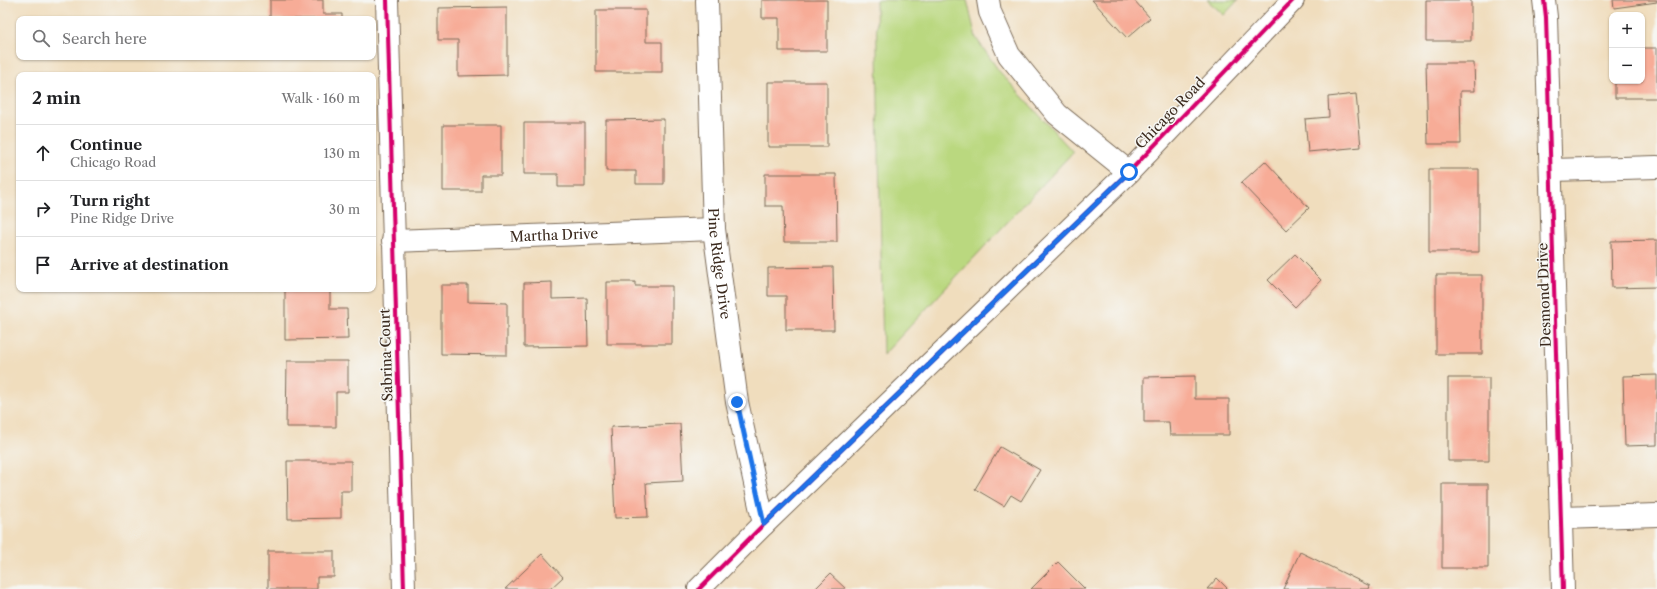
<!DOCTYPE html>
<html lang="en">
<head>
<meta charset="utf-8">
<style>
	body { margin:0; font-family:"Libre Caslon Text",serif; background:#f2f2f2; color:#202124 }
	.controls { position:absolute; right:12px; top:12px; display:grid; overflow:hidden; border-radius:8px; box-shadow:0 1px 3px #0004 }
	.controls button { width:36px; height:36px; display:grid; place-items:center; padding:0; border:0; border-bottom:1px solid #e0e0e0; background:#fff; color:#202124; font:20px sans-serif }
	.stop { position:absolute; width:12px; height:12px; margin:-9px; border:3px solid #1a73e8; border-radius:50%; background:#fff }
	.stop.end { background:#1a73e8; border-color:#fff; box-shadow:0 1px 4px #0008 }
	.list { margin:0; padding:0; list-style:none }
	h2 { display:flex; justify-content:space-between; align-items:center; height:52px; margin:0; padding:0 16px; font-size:17px }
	h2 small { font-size:13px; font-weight:400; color:#757577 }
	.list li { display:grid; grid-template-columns:26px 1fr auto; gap:12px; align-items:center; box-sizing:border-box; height:56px; padding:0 16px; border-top:1px solid #e0e0e0 }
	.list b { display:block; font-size:15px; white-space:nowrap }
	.list p { margin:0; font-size:13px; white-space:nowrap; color:#757577 }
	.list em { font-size:13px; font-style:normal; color:#757577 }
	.icon { flex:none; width:22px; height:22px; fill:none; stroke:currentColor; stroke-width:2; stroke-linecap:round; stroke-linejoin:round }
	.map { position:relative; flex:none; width:1657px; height:589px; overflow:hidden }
	.search { position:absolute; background:#fff; box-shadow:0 1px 3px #0004; left:16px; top:16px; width:360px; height:44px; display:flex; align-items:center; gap:10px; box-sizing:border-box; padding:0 14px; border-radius:8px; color:#757577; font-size:15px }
	.panel { position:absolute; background:#fff; box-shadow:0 1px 3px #0004; left:16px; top:72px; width:360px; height:220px; border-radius:8px }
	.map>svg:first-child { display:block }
</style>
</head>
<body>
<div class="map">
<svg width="1657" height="589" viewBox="0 0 1657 589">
	<rect width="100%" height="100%" fill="#f6f6f2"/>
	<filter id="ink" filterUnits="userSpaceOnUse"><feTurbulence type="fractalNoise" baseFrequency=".025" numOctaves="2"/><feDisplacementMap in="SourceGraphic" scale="8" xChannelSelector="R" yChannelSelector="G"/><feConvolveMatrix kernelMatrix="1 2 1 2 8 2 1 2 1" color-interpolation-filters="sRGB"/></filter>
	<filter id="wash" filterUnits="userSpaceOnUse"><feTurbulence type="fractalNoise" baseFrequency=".012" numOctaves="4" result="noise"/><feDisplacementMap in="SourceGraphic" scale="16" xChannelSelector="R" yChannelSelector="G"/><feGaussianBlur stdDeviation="0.9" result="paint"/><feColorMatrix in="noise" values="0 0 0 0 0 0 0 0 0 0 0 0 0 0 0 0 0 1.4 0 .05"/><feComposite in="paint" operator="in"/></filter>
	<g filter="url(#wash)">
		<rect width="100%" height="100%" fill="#f0ddbd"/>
		<!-- green -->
		<path fill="#bad87f" stroke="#7a814e" d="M876,0H967L976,38L999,71L1073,152L883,355Z
			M1207,0H1238L1224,15Z"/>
		<g id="blocks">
			<!-- building -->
			<path fill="#f7ac97" d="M270,0H323V14H342V19H270Z
				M762,0H827V51H779V18H762Z
				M1092,0H1134L1150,18L1127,38Z
				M1426,0H1471V41H1426Z
				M1613,0H1657V2L1614,8Z
				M507,7V75L458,76V40H438V8Z
				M596,10H646V42H662V72H596Z
				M1642,48H1657V98H1615V81H1642Z
				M1426,63H1474L1475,91H1460L1461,144H1428Z
				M768,82H827V147H768Z
				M1356,94L1361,147L1308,152L1305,119L1329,117L1328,97Z
				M664,119V184H636V171H606V120Z
				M524,123H585V187H558V174H524Z
				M443,125H501V175H481V191H443Z
				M1265,161L1309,208L1286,230L1241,183Z
				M1429,169H1479V252H1429Z
				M765,174H836L837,242H784L783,206H765Z
				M1657,240V287L1612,288L1611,241Z
				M1295,254L1321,280L1295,307L1268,280Z
				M833,267L834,330H786V296H768V268Z
				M1436,275H1482V354H1436Z
				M552,282V299L587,298L588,346L524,347V283Z
				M607,282H635V286H672V344H607Z
				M441,285H468V302L507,303V355L441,354Z
				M285,289H330V309H347L348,339L285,340Z
				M287,361H348V392H336V427H286Z
				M1657,375V445L1625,446L1623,376Z
				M1195,376V399H1229V435H1170L1169,422H1144V377Z
				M1448,378H1489V461H1448Z
				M680,424L683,481L646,483L648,517L615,518L611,427Z
				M1000,447L1040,470L1021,501L1011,495L1004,506L975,489Z
				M287,461H351V491H341V518L288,519Z
				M1442,484H1488V568H1442Z
				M268,551H334V577H317V589H268Z
				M1300,552L1370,586L1369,589H1283Z
				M542,554L563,577L550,589H505Z
				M1058,562L1085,589H1031Z
				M830,574L846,589H815Z
				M1217,578L1228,589H1207Z"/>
		</g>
	</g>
	<g filter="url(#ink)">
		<use href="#blocks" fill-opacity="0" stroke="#7a6956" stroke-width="1"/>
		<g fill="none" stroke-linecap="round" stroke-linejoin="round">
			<!-- minor casing -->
			<g stroke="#7a6956" stroke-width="24">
				<g id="minor">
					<path d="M387,0L404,589"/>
					<path id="s1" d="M707,0L714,229L737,402L764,524"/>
					<path d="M988,0L990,12L1009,55L1057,114L1129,172"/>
					<path d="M1544,0L1546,17L1563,589"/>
					<path d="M1552,170L1657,167"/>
					<path id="s2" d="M393,241L714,229"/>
					<path d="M1562,518L1657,515"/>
					<path d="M699,589L764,524L1129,172L1293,0"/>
				</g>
			</g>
			<!-- minor -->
			<use href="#minor" stroke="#fff" stroke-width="22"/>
			<!-- cycleway casing -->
			<g stroke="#f6f6f2" stroke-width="6">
				<path id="cycleway" d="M387,0L404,589
					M1544,0L1546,17L1563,589
					M699,589L764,524L1129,172L1293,0"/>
			</g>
			<!-- cycleway -->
			<use href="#cycleway" stroke="#d6006c" stroke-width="4"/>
		</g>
	</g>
	<g fill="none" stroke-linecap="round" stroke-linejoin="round" filter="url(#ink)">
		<!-- route -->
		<path stroke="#1a73e8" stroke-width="5" d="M737,402L764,524L1129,172"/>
	</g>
	<g text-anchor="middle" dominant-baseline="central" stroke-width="3" stroke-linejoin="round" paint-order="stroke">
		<!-- street labels -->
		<g font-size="14" fill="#3b2a1e" stroke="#f6f6f2">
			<text transform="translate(1170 113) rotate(-46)">Chicago Road</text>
			<text stroke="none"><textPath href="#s2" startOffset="161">Martha Drive</textPath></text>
			<text stroke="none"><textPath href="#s1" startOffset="264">Pine Ridge Drive</textPath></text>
			<text transform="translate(1544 295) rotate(-92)">Desmond Drive</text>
			<text transform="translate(386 355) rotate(-92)">Sabrina Court</text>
		</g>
	</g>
</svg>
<div class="controls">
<button>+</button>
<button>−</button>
</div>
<div class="stop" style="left:1129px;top:172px"></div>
<div class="stop end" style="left:737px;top:402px"></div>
<div class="search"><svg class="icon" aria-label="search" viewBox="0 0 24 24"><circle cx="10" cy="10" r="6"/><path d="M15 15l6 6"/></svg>Search here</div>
<section class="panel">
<h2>2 min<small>Walk · 160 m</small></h2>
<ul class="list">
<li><svg class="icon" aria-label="ahead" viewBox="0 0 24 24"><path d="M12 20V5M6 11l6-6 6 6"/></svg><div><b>Continue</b><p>Chicago Road</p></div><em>130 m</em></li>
<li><svg class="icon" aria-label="right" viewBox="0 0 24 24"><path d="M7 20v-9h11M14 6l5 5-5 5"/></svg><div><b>Turn right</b><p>Pine Ridge Drive</p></div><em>30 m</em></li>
<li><svg class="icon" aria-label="arrive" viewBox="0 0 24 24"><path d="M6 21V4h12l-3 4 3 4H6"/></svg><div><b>Arrive at destination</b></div></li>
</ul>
</section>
</div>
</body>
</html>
